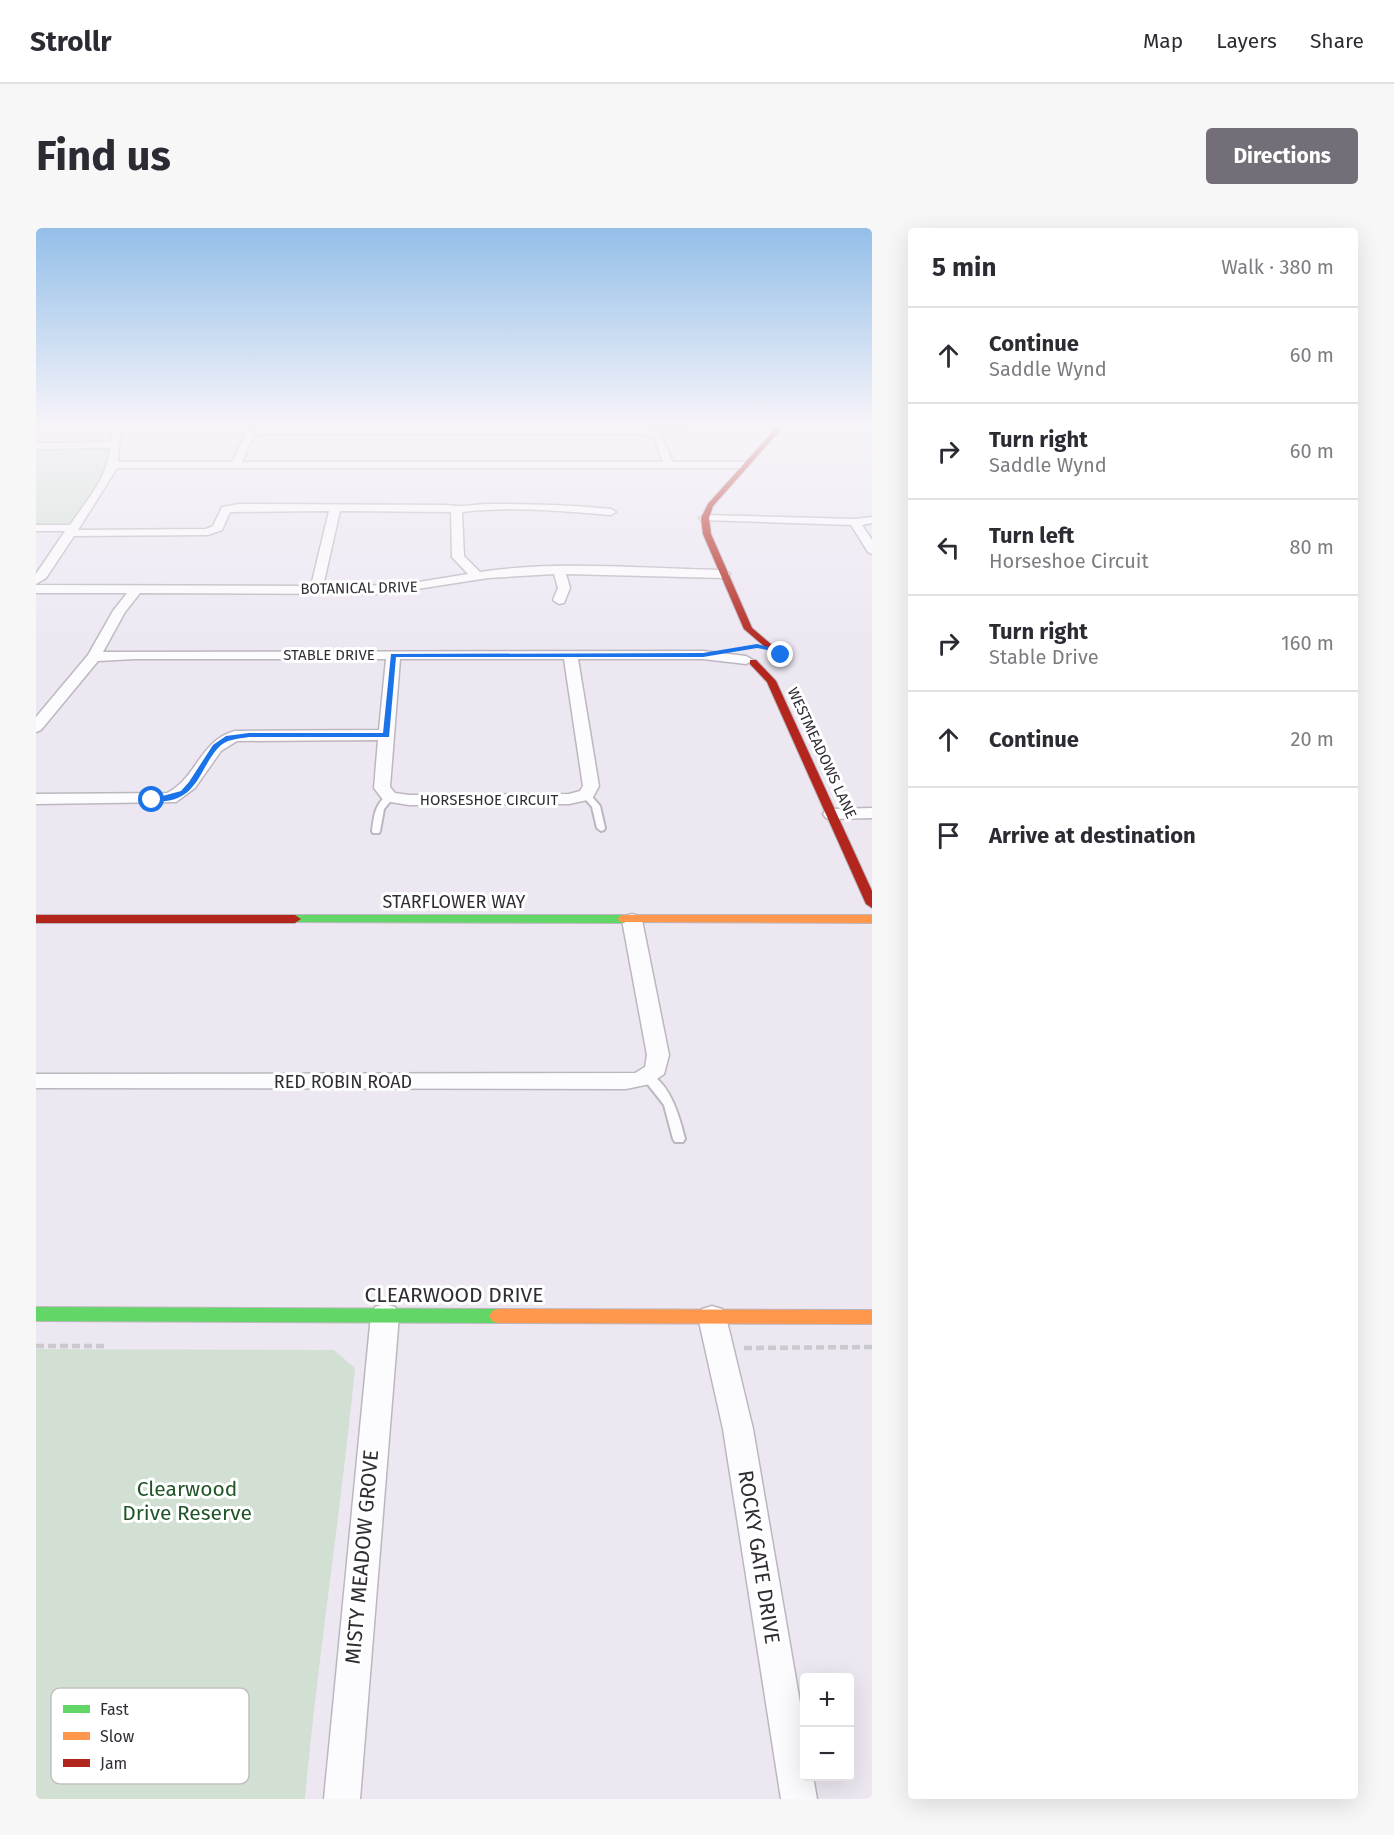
<!DOCTYPE html>
<html lang="en">
<head>
<meta charset="utf-8">
<style>
	body { margin:0; font-family:"Fira Sans",sans-serif; background:#f7f7f7; color:#2b2b33 }
	.controls { position:absolute; right:18px; bottom:18px; display:grid; overflow:hidden; border-radius:6px; box-shadow:0 6px 24px #0002 }
	.controls button { width:54px; height:54px; display:grid; place-items:center; padding:0; border:0; border-bottom:2px solid #e1e1e2; background:#fff; color:#2b2b33; font:30px sans-serif }
	.stop { position:absolute; width:18px; height:18px; margin:-14px; border:4px solid #1a73e8; border-radius:50%; background:#fff }
	.stop.end { background:#1a73e8; border-color:#fff; box-shadow:0 2px 6px #0008 }
	.list { margin:0; padding:0; list-style:none }
	h2 { display:flex; justify-content:space-between; align-items:center; height:78px; margin:0; padding:0 24px; font-size:26px }
	h2 small { font-size:20px; font-weight:400; color:#7c7c81 }
	.list li { display:grid; grid-template-columns:39px 1fr auto; gap:18px; align-items:center; box-sizing:border-box; height:96px; padding:0 24px; border-top:2px solid #e1e1e2 }
	.list b { display:block; font-size:22px; white-space:nowrap }
	.list p { margin:0; font-size:20px; white-space:nowrap; color:#7c7c81 }
	.list em { font-size:20px; font-style:normal; color:#7c7c81 }
	.icon { flex:none; width:33px; height:33px; fill:none; stroke:currentColor; stroke-width:2; stroke-linecap:round; stroke-linejoin:round }
	.map { position:relative; flex:none; width:836px; height:1571px; overflow:hidden; border-radius:6px }
	header { display:flex; align-items:center; gap:36px; box-sizing:border-box; height:84px; padding:0 30px; background:#fff; border-bottom:2px solid #e1e1e2 }
	header strong { font-size:28px }
	nav { display:flex; gap:33px; margin-inline-start:auto; font-size:21px }
	.intro { display:flex; align-items:center; justify-content:space-between; box-sizing:border-box; height:144px; padding:0 36px }
	h1 { margin:0; font-size:42px }
	.button { padding:15px 27px; border-radius:6px; background:#736e77; color:#fff; font-size:21px; font-weight:700 }
	main { display:flex; gap:36px; padding:0 36px }
	aside { flex:1; background:#fff; border-radius:6px; box-shadow:0 6px 24px #0002 }
	.map>svg:first-child { display:block }
</style>
</head>
<body>
<header>
<strong>Strollr</strong>
<nav><a>Map</a><a>Layers</a><a>Share</a></nav>
</header>
<div class="intro"><h1>Find us</h1><a class="button">Directions</a></div>
<main>
<div class="map">
<svg width="836" height="1571" viewBox="0 0 836 1571">
	<rect width="100%" height="100%" fill="#ede7f2"/>
	<!-- green -->
	<path fill="#d2e0d4" d="M0,220H64L73,223L68,245L35,294L23,298L0,299Z
		M0,1121L298,1122L319,1140C305,1284 282,1427 269,1571H0Z"/>
	<g fill="none" stroke-linecap="round" stroke-linejoin="round">
		<!-- lane casing -->
		<g stroke="#bcb7bf" stroke-width="4">
			<path id="lane" d="M650,201L652,203L616,205L614,204Z
				M547,565H553L564,578L569,600L568,602L565,603L561,600L556,579L546,567Z
				M354,566L358,569L348,581L344,603L343,605H337L336,603C338,588 339,574 354,566Z
				M612,845C634,854 644,890 649,911L647,914H639L637,911L628,877L606,849Z"/>
		</g>
		<!-- street casing -->
		<g stroke="#bcb7bf" stroke-width="3">
			<path id="street" d="M78,198H88L84,210L82,234H196L210,205L223,200H612L625,206L637,234H709L714,237L709,240H81L42,302L170,301L177,298L186,279L203,276L412,277C425,280 440,276 454,276C494,276 534,277 575,281L580,284L575,287C526,283 474,278 426,284L428,328L444,344C524,332 607,341 688,342L694,346L688,350L530,346L534,360L528,375L523,376L517,372L522,360L518,346L452,350L349,366L104,365L89,384L67,424L667,423L710,428L717,432L710,436L667,431H542L563,558L556,571L533,576L373,577L348,573L338,560L342,512L201,513L185,523L159,560L140,574L0,576V566L131,565C161,550 164,512 199,503L343,502L350,431H99L62,433L5,502L0,504V489L52,427L77,383L91,365H0V357L275,358L293,283L194,284L186,302L172,307L38,308L10,350L0,356V346L29,303H0V297H34C50,273 72,250 74,220L0,221V215L74,214ZM224,206H610L618,210L627,234H206L217,209ZM304,283L415,284L416,329L432,346L364,357L287,358ZM364,431H528L547,558L544,563L533,566L373,567L359,565L354,559Z
				M669,287L819,291L836,289V295L826,297L836,312V326L832,324L815,297L665,292L663,290Z
				M836,580V590L796,591L790,590L787,586L790,582L796,581Z
				M596,686L603,688L606,692L633,827L628,846L614,856L590,861L0,860V846L599,845L609,839L611,827L586,692L589,688Z
				M349,1076L359,1079L363,1087L324,1571H288L335,1087L339,1079Z
				M676,1078L686,1081L690,1089L717,1201L768,1498V1548H777L781,1571H745L687,1201L662,1089L666,1081Z"/>
		</g>
		<!-- fast casing -->
		<g stroke="#bcb7bf" stroke-width="2">
			<path id="fast" d="M259,687H588L594,691L588,695L255,694L253,691Z
				M0,1079L462,1081L468,1083L471,1088L468,1093L462,1095L0,1093Z"/>
		</g>
		<!-- slow casing -->
		<g stroke="#bcb7bf" stroke-width="2">
			<path id="slow" d="M588,687H836V695L584,694L582,691L584,688Z
				M462,1081L836,1082V1096L462,1095L456,1093L453,1088L456,1083Z"/>
		</g>
		<!-- jam casing -->
		<g stroke="#bcb7bf" stroke-width="2">
			<path id="jam" d="M742,198H748L677,278L673,290L675,306L716,400L737,418V422L734,423L708,401L667,306L665,290L672,276Z
				M714,432H720L740,453L836,663V680L830,676L731,454L714,436Z
				M0,687H259L265,691L259,695H0Z"/>
		</g>
		<!-- path -->
		<path stroke="#ccc9ce" stroke-width="4.5" stroke-dasharray="8 4" stroke-linecap="butt" d="M0,1118H72
			M708,1120L836,1119"/>
		<!-- lane -->
		<use href="#lane" fill="#fcfbfd" fill-rule="evenodd"/>
		<!-- street -->
		<use href="#street" fill="#fcfbfd" fill-rule="evenodd"/>
		<!-- fast -->
		<use href="#fast" fill="#63d668" fill-rule="evenodd"/>
		<!-- slow -->
		<use href="#slow" fill="#ff974d" fill-rule="evenodd"/>
		<!-- jam -->
		<use href="#jam" fill="#b3261e" fill-rule="evenodd"/>
	</g>
	<!-- sky -->
	<linearGradient id="sky" x2="0" y2="1"><stop stop-color="#94bfe9"/><stop offset="0.47" stop-color="#f7f4f9"/><stop offset="1" stop-color="#f7f4f9" stop-opacity="0"/></linearGradient>
	<rect width="836" height="418" fill="url(#sky)"/>
	<!-- route -->
	<path fill="#1a73e8" d="M721,416L741,421L748,427L742,428L737,423L721,420L667,429H360L353,509H213C201,511 190,511 182,520C164,540 162,569 130,573C124,573 118,575 112,572L145,563L153,554L177,517L190,508L213,505H347L355,426L667,425Z"/>
	<g text-anchor="middle" dominant-baseline="central" stroke-width="6" stroke-linejoin="round" paint-order="stroke">
		<!-- far-street labels -->
		<g font-size="15" fill="#322d35" stroke="#fff">
			<text transform="translate(323 360) rotate(-1)">BOTANICAL DRIVE</text>
			<text x="293" y="427">STABLE DRIVE</text>
			<text transform="translate(786 525) rotate(65)">WESTMEADOWS LANE</text>
			<text x="453" y="572">HORSESHOE CIRCUIT</text>
		</g>
		<!-- street labels -->
		<g font-size="18" fill="#322d35" stroke="#fff">
			<text x="418" y="674">STARFLOWER WAY</text>
			<text x="307" y="854">RED ROBIN ROAD</text>
		</g>
		<!-- near-street labels -->
		<g font-size="21" fill="#322d35" stroke="#fff">
			<text x="418" y="1067">CLEARWOOD DRIVE</text>
			<text transform="translate(326 1329) rotate(-85)">MISTY MEADOW GROVE</text>
			<text transform="translate(723 1329) rotate(81)">ROCKY GATE DRIVE</text>
		</g>
		<!-- near-park labels -->
		<g font-size="21" fill="#205528" stroke="#fff">
			<text x="151" y="1261">Clearwood<tspan x="151" dy="24">Drive Reserve</tspan></text>
		</g>
	</g>
	<!-- legend -->
	<rect x="15" y="1460" width="198" height="96" rx="9" fill="#fff" stroke="#c2c0c2" stroke-width="1.5"/>
	<rect x="27" y="1477" width="27" height="8" fill="#63d668"/>
	<rect x="27" y="1504" width="27" height="8" fill="#ff974d"/>
	<rect x="27" y="1531" width="27" height="8" fill="#b3261e"/>
	<g font-size="16" fill="#322d35">
		<text x="64" y="1487">Fast</text>
		<text x="64" y="1514">Slow</text>
		<text x="64" y="1541">Jam</text>
	</g>
</svg>
<div class="controls">
<button>+</button>
<button>−</button>
</div>
<div class="stop" style="left:116px;top:572px"></div>
<div class="stop end" style="left:745px;top:427px"></div>
</div>
<aside>
<h2>5 min<small>Walk · 380 m</small></h2>
<ul class="list">
<li><svg class="icon" aria-label="ahead" viewBox="0 0 24 24"><path d="M12 20V5M6 11l6-6 6 6"/></svg><div><b>Continue</b><p>Saddle Wynd</p></div><em>60 m</em></li>
<li><svg class="icon" aria-label="right" viewBox="0 0 24 24"><path d="M7 20v-9h11M14 6l5 5-5 5"/></svg><div><b>Turn right</b><p>Saddle Wynd</p></div><em>60 m</em></li>
<li><svg class="icon" aria-label="left" viewBox="0 0 24 24"><path d="M17 20v-9H6M10 6l-5 5 5 5"/></svg><div><b>Turn left</b><p>Horseshoe Circuit</p></div><em>80 m</em></li>
<li><svg class="icon" aria-label="right" viewBox="0 0 24 24"><path d="M7 20v-9h11M14 6l5 5-5 5"/></svg><div><b>Turn right</b><p>Stable Drive</p></div><em>160 m</em></li>
<li><svg class="icon" aria-label="ahead" viewBox="0 0 24 24"><path d="M12 20V5M6 11l6-6 6 6"/></svg><div><b>Continue</b></div><em>20 m</em></li>
<li><svg class="icon" aria-label="arrive" viewBox="0 0 24 24"><path d="M6 21V4h12l-3 4 3 4H6"/></svg><div><b>Arrive at destination</b></div></li>
</ul>
</aside>
</main>
</body>
</html>
